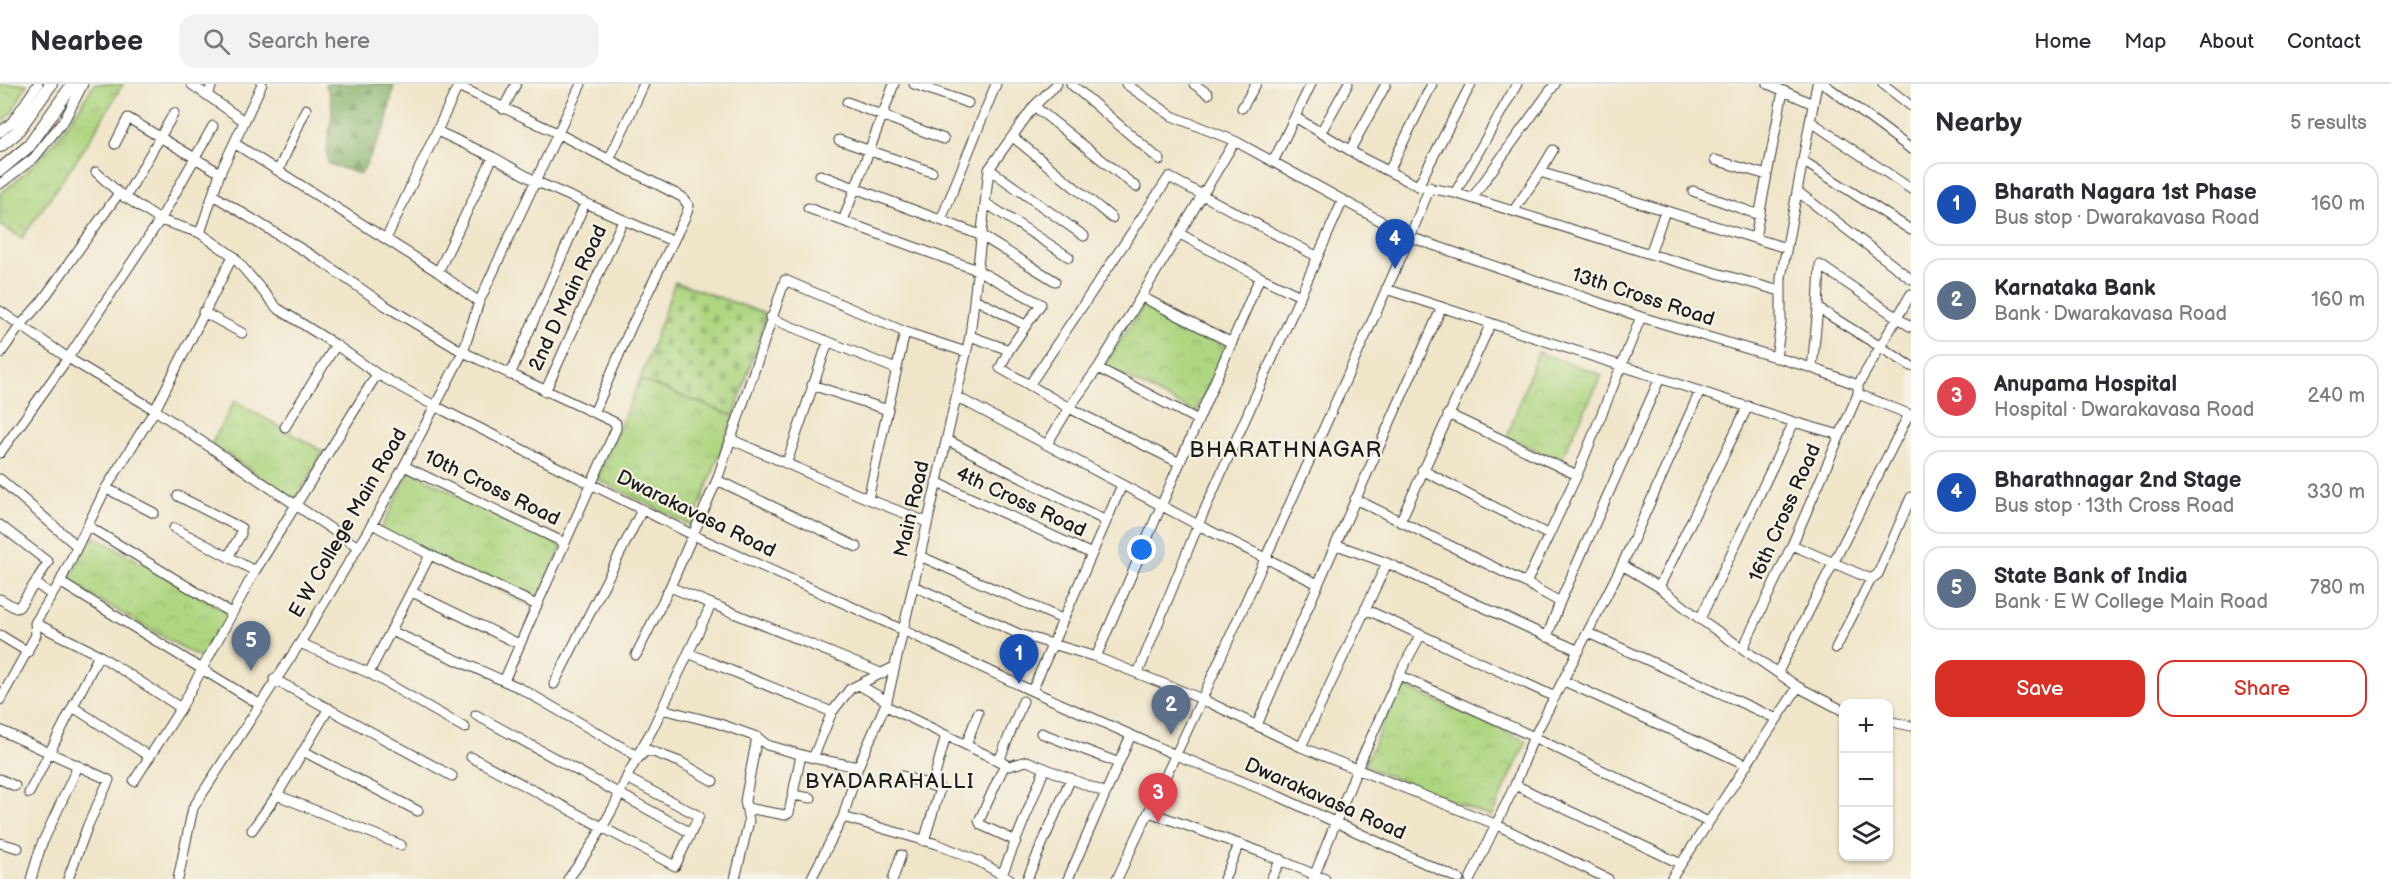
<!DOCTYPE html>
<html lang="en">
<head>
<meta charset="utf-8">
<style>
	body { margin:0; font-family:"Balsamiq Sans",sans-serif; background:#f2f2f3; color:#2b2b33 }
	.controls { position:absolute; right:18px; bottom:18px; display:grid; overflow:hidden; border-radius:12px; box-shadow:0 2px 4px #0004 }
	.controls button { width:54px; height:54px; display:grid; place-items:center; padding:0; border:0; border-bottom:2px solid #e1e1e2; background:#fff; color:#2b2b33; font:30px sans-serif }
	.you { position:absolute; left:1142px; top:466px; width:21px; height:21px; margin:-15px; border:4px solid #fff; border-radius:50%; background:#1a73e8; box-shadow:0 0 0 9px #1a73e833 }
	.badge { display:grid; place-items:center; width:39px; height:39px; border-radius:50%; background:#d93025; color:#fff; font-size:20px; font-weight:700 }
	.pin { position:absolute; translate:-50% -50px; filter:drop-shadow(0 2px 3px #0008) }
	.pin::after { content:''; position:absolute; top:32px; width:21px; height:18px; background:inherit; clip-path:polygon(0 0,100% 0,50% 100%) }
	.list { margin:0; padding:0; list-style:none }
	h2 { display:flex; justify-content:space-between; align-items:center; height:78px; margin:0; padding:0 24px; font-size:26px }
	h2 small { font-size:20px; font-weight:400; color:#7c7c81 }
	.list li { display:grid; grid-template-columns:39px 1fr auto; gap:18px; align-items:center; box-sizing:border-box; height:84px; margin:0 12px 12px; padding:0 12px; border:2px solid #e1e1e2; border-radius:18px }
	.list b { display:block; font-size:22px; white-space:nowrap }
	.list p { margin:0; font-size:20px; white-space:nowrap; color:#7c7c81 }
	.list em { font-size:20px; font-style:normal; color:#7c7c81 }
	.actions { display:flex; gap:12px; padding:18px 24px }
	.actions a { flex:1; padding:14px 0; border:2px solid #d93025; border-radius:18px; text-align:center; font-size:21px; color:#d93025 }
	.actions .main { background:#d93025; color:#fff }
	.icon { flex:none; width:33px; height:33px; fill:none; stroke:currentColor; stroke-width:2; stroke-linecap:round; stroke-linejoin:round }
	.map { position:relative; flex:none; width:1911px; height:795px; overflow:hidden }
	header { display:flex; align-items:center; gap:36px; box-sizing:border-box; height:84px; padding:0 30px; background:#fff; border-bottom:2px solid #e1e1e2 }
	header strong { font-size:28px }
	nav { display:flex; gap:33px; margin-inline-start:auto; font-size:21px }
	.search { width:420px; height:54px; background:#f2f2f3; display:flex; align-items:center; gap:15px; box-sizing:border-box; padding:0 21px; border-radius:18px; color:#7c7c81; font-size:22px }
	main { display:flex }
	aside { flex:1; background:#fff }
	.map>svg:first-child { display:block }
</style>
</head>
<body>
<header>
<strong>Nearbee</strong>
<div class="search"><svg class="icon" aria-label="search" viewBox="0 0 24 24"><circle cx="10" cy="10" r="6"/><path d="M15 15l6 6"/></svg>Search here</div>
<nav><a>Home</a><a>Map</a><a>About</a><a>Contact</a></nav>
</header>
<main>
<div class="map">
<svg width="1911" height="795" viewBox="0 0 1911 795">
	<defs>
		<pattern id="grass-tufts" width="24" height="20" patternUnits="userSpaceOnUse" patternTransform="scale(1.5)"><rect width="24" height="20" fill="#aed580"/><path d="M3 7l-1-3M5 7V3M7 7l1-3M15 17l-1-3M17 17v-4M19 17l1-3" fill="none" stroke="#95b66e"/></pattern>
		<pattern id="forest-firs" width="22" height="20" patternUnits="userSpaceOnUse" patternTransform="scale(1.5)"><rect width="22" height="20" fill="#8ab66e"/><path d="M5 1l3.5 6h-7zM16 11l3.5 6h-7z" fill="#70935a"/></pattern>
		<pattern id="cemetery-stones" width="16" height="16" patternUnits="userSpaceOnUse" patternTransform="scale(1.5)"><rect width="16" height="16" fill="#aed580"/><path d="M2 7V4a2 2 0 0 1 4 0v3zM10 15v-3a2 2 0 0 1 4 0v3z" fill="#95b66e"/></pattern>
		<pattern id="park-crowns" width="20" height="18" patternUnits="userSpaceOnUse" patternTransform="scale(1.5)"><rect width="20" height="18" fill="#aed580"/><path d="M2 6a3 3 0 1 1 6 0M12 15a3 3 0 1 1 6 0" fill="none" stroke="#95b66e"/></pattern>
	</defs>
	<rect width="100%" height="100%" fill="#f7f3e8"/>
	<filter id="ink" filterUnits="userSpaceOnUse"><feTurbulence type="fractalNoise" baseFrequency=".0167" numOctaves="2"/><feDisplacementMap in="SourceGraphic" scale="12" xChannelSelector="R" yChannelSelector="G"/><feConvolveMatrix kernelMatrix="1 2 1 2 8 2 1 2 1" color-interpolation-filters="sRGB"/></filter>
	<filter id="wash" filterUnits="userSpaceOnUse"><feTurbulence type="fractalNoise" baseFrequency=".008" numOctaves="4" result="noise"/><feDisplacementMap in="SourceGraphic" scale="24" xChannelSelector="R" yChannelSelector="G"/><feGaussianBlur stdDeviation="1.35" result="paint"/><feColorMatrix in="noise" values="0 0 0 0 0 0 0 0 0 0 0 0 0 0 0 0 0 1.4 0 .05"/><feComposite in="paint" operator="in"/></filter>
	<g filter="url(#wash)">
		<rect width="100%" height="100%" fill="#efe5c9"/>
		<!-- grass -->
		<path fill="url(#grass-tufts)" stroke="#65784e" stroke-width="1.5" d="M0,0H27L10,31L0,40Z
			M94,0H123L86,62L22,154L0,141V110C42,77 67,46 94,0Z"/>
		<!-- forest -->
		<path fill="url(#forest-firs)" stroke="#536945" stroke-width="1.5" d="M325,0H394L386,41L361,90L328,80C323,47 342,31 325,0Z"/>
		<!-- cemetery -->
		<path fill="url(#cemetery-stones)" stroke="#65784e" stroke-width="1.5" d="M675,198L767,230L734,332L640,296Z"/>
		<!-- park -->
		<path fill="url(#park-crowns)" stroke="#65784e" stroke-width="1.5" d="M1143,222L1226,263L1196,329L1104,282Z
			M1538,268L1602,291L1560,377L1507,353Z
			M640,296L734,332L692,442L597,395Z
			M235,317L324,368L295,416L211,360Z
			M410,387L562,463L533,523L380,447Z
			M94,452L231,530L204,576L67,498Z
			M1401,601L1527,657L1491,733L1364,682Z"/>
	</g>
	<g filter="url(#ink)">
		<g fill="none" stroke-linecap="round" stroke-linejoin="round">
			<!-- minor casing -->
			<g stroke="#3c3a36" stroke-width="11">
				<path id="minor" d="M191,0L244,37
					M262,0L220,89L200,149L233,172L277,224L336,261L377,290L435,322L693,451L903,546L1032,607L1176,671L1278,712L1459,795
					M894,0L843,137L977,186L1041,220L1009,266L1000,284L1069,324L1180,379
					M914,0L968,19
					M1071,0L1160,76
					M1126,0L1172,32L1235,57L1410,153L1641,233L1812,284L1858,301V310L1792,461L1743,564
					M1194,0L1208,10
					M1768,0L1813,20
					M1824,0L1911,65
					M1883,0L1911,22
					M458,2L557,49L682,113L689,122L686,131L631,243L594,329
					M208,12L212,0
					M847,18L944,55
					M1034,22L1136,103
					M1242,24L1256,0
					M503,25L516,0
					M1295,33L1364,75L1418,102L1455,109L1650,170L1780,207
					M1810,37L1911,105
					M437,47L493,73L535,97L672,157
					M0,48L12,38L38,0
					M1321,48L1348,0
					M1013,53L1112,134
					M839,56L932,88
					M234,59L438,188L479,218
					M115,60L128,34L220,89
					M1350,66L1386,0
					M609,76L644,0
					M1715,76L1767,91
					M1803,77L1911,146
					M1273,78L1311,0
					M279,85L306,25
					M989,85L1084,152
					M1389,87L1432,0
					M96,88L119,109
					M1540,88L1553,66
					M820,91L980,151L1055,197
					M0,100L34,74L65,35L83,0
					M1418,102L1471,0
					M1693,107L1759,131
					M1797,107L1911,195
					M1455,109L1517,0
					M213,111L321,177L386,222L463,268L616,339V345L537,521L430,471L372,440
					M125,114L174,29
					M1472,114L1555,0
					M987,120L1069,173
					M808,124L843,137
					M1514,126L1540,88L1786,164
					M941,136L996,0
					M1755,154L1783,7
					M386,155L459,0
					M1650,170L1665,127
					M438,188L493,73
					M1260,193L1300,212
					M1386,205L1794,338L1840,351
					M1142,213L1232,259
					M975,215L1025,241
					M1818,224L1820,181L1911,243
					M0,227L68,274L155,326L358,463
					M203,228L242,249
					M770,234L896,285
					M970,252L1009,266
					M0,270L20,242L42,217L119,109L160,136L200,149
					M1776,274L1781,239V194L1817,0
					M1098,284L1198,336
					M1812,284L1818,224L1911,282
					M510,291L585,119
					M1030,300L1169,93L1318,173
					M812,301L888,326
					M1858,301L1911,210
					M545,308L623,136
					M1858,310L1911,331
					M957,313L1198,441L1318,500
					M1448,330L1577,391
					M285,343L336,261
					M730,355L868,415L927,438
					M947,356L1106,437
					M1047,360L1069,324L1098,284L1235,57
					M0,369L68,274L160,136L213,42
					M787,378L828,258
					M404,382L565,459
					M1422,386L1549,451L1577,391L1641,233
					M0,395L77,462
					M717,396L857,463
					M936,398L1092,470
					M106,404L154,429
					M178,412L241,444V450L228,473
					M868,415L905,248
					M1355,415L1526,499L1549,451
					M1400,438L1491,239
					M0,441L48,478L35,499L52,511
					M88,442L231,529
					M174,444L255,487
					M1337,461L1387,479L1579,567
					M1792,461L1871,495L1878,490L1911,413
					M920,472L1062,535
					M1622,481L1659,503L1700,535L1798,603L1671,795
					M60,498L259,620
					M1526,499L1560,518
					M914,502L1019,550L1096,573L1202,615L1301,663L1495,740L1608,795
					M670,503L883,590
					M1659,503L1748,322
					M412,508L519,560
					M0,515L16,524L19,523L35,499
					M1365,525L1555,613
					M1700,535L1794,338
					M35,539L99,571L181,624
					M391,547L520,604L637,672L652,646L711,521
					M1588,549L1777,635
					M0,551L28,568
					M1547,553L1560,518L1660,294
					M300,559L369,589L465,644
					M1836,564L1871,495
					M688,569L832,628
					M636,571L670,503L717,396L785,196L905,248L966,268
					M1096,573L1260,193L1180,150
					M1778,588L1909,330
					M369,589L430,471
					M1138,589L1198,441L1343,116
					M1399,591L1534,653L1708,738
					M274,595L452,692
					M504,597L537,521
					M1564,597L1747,681
					M554,600L642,426
					M859,601L887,617
					M1798,603L1844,627
					M1032,607L1122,401
					M0,616L36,551L35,539L60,498L106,404L155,326L233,172
					M886,622L1009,682L1027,677L1106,709
					M73,623L150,673
					M662,625L717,639L757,653
					M476,631L691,749
					M1888,637L1911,642
					M1257,641C1317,501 1379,362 1442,223
					M0,646L109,696L88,741L68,795
					M1041,649L1119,679
					M966,661L978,629
					M1301,663L1387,479
					M303,667L418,727
					M471,673L675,782L699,732L627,694
					M813,674L858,683
					M999,677L1023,617
					M1005,680L979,737L981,741L1016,757
					M902,692L939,704
					M0,695L15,702
					M134,697L181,624L255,487L377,290
					M1515,701L1679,779
					M29,709L99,571
					M277,711L401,761
					M793,711L811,714
					M747,724L785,731L789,729L801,671
					M1149,728L1261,768L1325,795
					M843,733L937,760L978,777L1010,795
					M252,746L277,711L329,624
					M924,757L939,708L935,691L946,651
					M0,759L18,764
					M1002,791L1045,684
					M31,795L41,762L78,682
					M178,795L193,724L300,559L372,440L404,382L463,268L479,218L581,0
					M568,795C585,773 600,749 613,724C624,705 628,678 648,666L680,678L713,697
					M735,795L749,737L745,717L757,653L767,661L813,674L832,628L850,605L894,583
					M811,795L843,733L858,683L887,617L970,252L989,85L1034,22L1057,0
					M893,795L901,771
					M1027,795L1071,694
					M1068,795L1131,651
					M1117,795L1202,615L1410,153L1430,103
					M1224,795L1239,761
					M1271,795L1281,775
					M1313,795L1357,685L1399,591L1421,550
					M1470,795L1515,701L1532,657L1622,481L1700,307"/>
			</g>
			<!-- major casing -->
			<g stroke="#3c3a36" stroke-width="14">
				<path id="major" d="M0,62L16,49L51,0
					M0,86L29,62L73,0"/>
			</g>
			<!-- minor -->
			<use href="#minor" stroke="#fff" stroke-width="9"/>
			<!-- major -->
			<use href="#major" stroke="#fff" stroke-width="12"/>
		</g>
	</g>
	<g text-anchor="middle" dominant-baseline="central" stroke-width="4.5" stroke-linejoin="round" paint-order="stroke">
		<!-- street labels -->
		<g font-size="20" fill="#1c1c1c" stroke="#f7f3e8">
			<text transform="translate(1643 213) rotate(18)">13th Cross Road</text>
			<text transform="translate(568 214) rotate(-65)">2nd D Main Road</text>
			<text transform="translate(492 404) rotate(26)">10th Cross Road</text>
			<text transform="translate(1021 418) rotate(25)">4th Cross Road</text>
			<text transform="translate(912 425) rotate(-77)">Main Road</text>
			<text transform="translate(1785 429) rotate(-66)">16th Cross Road</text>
			<text transform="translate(696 430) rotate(26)">Dwarakavasa Road</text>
			<text transform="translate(348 439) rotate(-60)">E W College Main Road</text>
			<text transform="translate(1325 715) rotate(24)">Dwarakavasa Road</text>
		</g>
		<!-- neighbourhood labels -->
		<g font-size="21" letter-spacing="1.5" fill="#1c1c1c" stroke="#f7f3e8">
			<text x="890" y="697">BYADARAHALLI</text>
		</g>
		<!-- quarter labels -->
		<g font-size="22" letter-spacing="1.5" fill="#1c1c1c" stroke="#f7f3e8">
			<text x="1286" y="366">BHARATHNAGAR</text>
		</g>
	</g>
</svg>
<div class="controls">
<button>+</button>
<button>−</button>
<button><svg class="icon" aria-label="layers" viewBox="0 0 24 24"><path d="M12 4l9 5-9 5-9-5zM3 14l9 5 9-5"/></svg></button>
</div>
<div class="you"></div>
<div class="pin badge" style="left:1019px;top:600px;background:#1a4fb4">1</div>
<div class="pin badge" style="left:1171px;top:651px;background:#5c6f8a">2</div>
<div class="pin badge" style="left:1158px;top:739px;background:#e0444e">3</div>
<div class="pin badge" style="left:1395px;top:185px;background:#1a4fb4">4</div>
<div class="pin badge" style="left:251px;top:587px;background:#5c6f8a">5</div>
</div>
<aside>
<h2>Nearby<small>5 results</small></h2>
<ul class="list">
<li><span class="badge" style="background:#1a4fb4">1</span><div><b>Bharath Nagara 1st Phase</b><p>Bus stop · Dwarakavasa Road</p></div><em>160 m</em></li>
<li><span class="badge" style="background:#5c6f8a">2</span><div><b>Karnataka Bank</b><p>Bank · Dwarakavasa Road</p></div><em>160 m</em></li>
<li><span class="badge" style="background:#e0444e">3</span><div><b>Anupama Hospital</b><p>Hospital · Dwarakavasa Road</p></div><em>240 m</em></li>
<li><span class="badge" style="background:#1a4fb4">4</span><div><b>Bharathnagar 2nd Stage</b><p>Bus stop · 13th Cross Road</p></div><em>330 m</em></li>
<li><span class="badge" style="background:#5c6f8a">5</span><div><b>State Bank of India</b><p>Bank · E W College Main Road</p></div><em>780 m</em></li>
</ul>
<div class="actions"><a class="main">Save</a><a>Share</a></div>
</aside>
</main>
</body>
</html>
